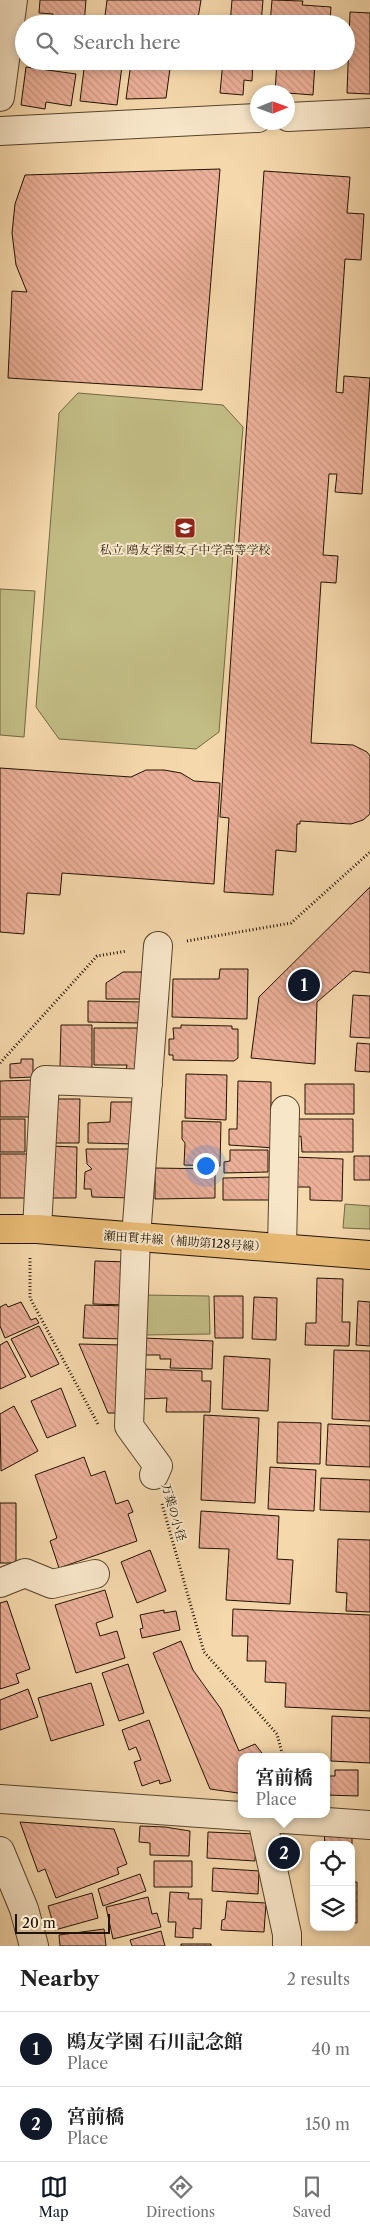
<!DOCTYPE html>
<html lang="en">
<head>
<meta charset="utf-8">
<style>
	body { margin:0; font-family:"Libre Caslon Text","Noto Serif JP",serif; background:#f6f6f6; color:#222 }
	.controls { position:absolute; right:15px; bottom:15px; display:grid; overflow:hidden; border-radius:10px; box-shadow:0 2px 8px #0003 }
	.controls button { width:45px; height:45px; display:grid; place-items:center; padding:0; border:0; border-bottom:1px solid #e0e0e0; background:#fff; color:#222; font:25px sans-serif }
	.compass { position:absolute; left:250px; top:85px; width:45px; height:45px; border-radius:50%; background:#fff; box-shadow:0 2px 8px #0003; rotate:89deg }
	.scale { position:absolute; left:15px; bottom:12px; width:95px; box-sizing:border-box; padding-left:5px; border:2px solid #211301; border-top:0; font-size:14px; line-height:18px; white-space:nowrap; color:#211301; -webkit-text-stroke:4px #f8e6c9; paint-order:stroke }
	.you { position:absolute; left:205px; top:1165px; width:18px; height:18px; margin:-12px; border:4px solid #fff; border-radius:50%; background:#1a73e8; box-shadow:0 0 0 8px #1a73e833 }
	.badge { display:grid; place-items:center; width:32px; height:32px; border-radius:50%; background:#111827; color:#fff; font-size:16px; font-weight:700 }
	.pin { position:absolute; translate:-50% -50%; border:2px solid #fff; box-shadow:0 1px 5px #0006 }
	.popup { position:absolute; left:238px; top:1753px; width:92px; height:65px; box-sizing:border-box; display:grid; place-content:center; border-radius:10px; background:#fff; filter:drop-shadow(0 1px 4px #0005); font-size:16px; white-space:nowrap; color:#767676 }
	.popup b { font-size:19px; color:#222 }
	.popup::after { content:''; position:absolute; left:50%; top:100%; margin-left:-10px; border:10px solid transparent; border-top-color:#fff }
	.list { margin:0; padding:0; list-style:none }
	h2 { display:flex; justify-content:space-between; align-items:center; height:65px; margin:0; padding:0 20px; font-size:21px }
	h2 small { font-size:16px; font-weight:400; color:#767676 }
	.list li { display:grid; grid-template-columns:32px 1fr auto; gap:15px; align-items:center; box-sizing:border-box; height:75px; padding:0 20px; border-top:1px solid #e0e0e0 }
	.list b { display:block; font-size:19px; white-space:nowrap }
	.list p { margin:0; font-size:16px; white-space:nowrap; color:#767676 }
	.list em { font-size:16px; font-style:normal; color:#767676 }
	.icon { flex:none; width:28px; height:28px; fill:none; stroke:currentColor; stroke-width:2; stroke-linecap:round; stroke-linejoin:round }
	.map { position:relative; flex:none; width:370px; height:1946px; overflow:hidden }
	.search { position:absolute; background:#fff; box-shadow:0 2px 8px #0003; left:15px; right:15px; top:15px; height:55px; display:flex; align-items:center; gap:12px; box-sizing:border-box; padding:0 18px; border-radius:28px; color:#767676; font-size:19px }
	.sheet { height:215px; background:#fff }
	nav { display:flex; justify-content:space-around; align-items:center; box-sizing:border-box; height:70px; border-top:1px solid #e0e0e0; background:#fff; font-size:14px; color:#767676 }
	nav a { display:grid; justify-items:center; gap:2px }
	nav .on { color:#111827 }
	.map>svg:first-child { display:block }
</style>
</head>
<body>
<div class="map">
<svg width="370" height="1946" viewBox="0 0 370 1946">
	<defs>
		<pattern id="building-back-hatch" width="6" height="6" patternUnits="userSpaceOnUse" patternTransform="scale(1.25)"><rect width="6" height="6" fill="#ecb099"/><path d="M-1 5l2 2M0 0l6 6M5-1l2 2" fill="none" stroke="#ca9682"/></pattern>
	</defs>
	<rect width="100%" height="100%" fill="#f5d8ac"/>
	<filter id="stains"><feTurbulence type="fractalNoise" baseFrequency=".004" numOctaves="4"/><feColorMatrix values="0 0 0 0 .2 0 0 0 0 .09 0 0 0 0 .02 0 0 0 .5 -.17"/></filter>
	<radialGradient id="worn" r=".72"><stop offset=".6" stop-color="#630" stop-opacity="0"/><stop offset="1" stop-color="#630" stop-opacity=".3"/></radialGradient>
	<!-- green -->
	<path fill="#c2bc85" stroke="#726843" d="M78,393L223,405L243,427L219,732L196,749L59,739L36,707L59,413Z
		M0,589L35,591L24,737L0,735Z
		M345,1204L370,1206V1229L343,1228Z
		M144,1295L209,1296L210,1334L143,1335Z"/>
	<!-- building -->
	<path fill="url(#building-back-hatch)" stroke="#211301" d="M40,0H86L84,24H52L53,14L39,13Z
		M107,0H201L197,24H104Z
		M232,0H263L261,24H230Z
		M272,0L303,1L302,5L331,7L330,24H270Z
		M350,12L370,13V94L347,93Z
		M31,61H79V67L31,64Z
		M85,61L122,66L117,105L80,101Z
		M152,61H171L166,98L126,99L131,63L151,66Z
		M223,61H253L252,81L244,80L243,95L220,93Z
		M277,61L315,62L313,95L275,92Z
		M26,67L76,74L71,106L46,102L45,109L21,105Z
		M220,169L202,390L8,378L12,291L27,292L16,265L12,233L15,204L25,175Z
		M264,171L350,177L347,213L364,214L361,260L345,259L336,392L343,393L344,376L370,378L362,494L335,492L337,474H329L323,555L338,556L336,583L321,582L311,743L353,745L367,752L370,756V814L363,820L351,824L300,821V824H297L296,852L276,850L273,895L224,892L229,818L220,817Z
		M0,768L131,777L146,770H164L181,773L194,781L220,783L214,884L62,873L60,895L27,893L24,934L0,932Z
		M370,887V973L353,971L317,1002L315,1064L251,1058L259,997Z
		M220,969H248L247,1019L172,1017L173,979H219Z
		M123,972H149L148,999H106V983Z
		M353,995L370,996V1038L350,1037Z
		M88,1001L142,1002V1023L88,1022Z
		M61,1025H92V1069L60,1068Z
		M181,1025L232,1026V1029H238V1058L234,1061L173,1060V1055H169V1039H174L173,1028H181Z
		M94,1028H145L143,1070L126,1071L127,1065H94Z
		M357,1043L370,1044V1072L355,1071Z
		M21,1059H33V1077L10,1078V1064L21,1063Z
		M186,1074L227,1075L226,1120L185,1118Z
		M34,1080L33,1117H0V1081Z
		M238,1081L271,1082V1116L275,1118V1148L229,1145V1129H237Z
		M305,1084H354V1114H305Z
		M53,1099H80L79,1143H51Z
		M111,1102H137L135,1144L88,1143V1123L110,1122Z
		M0,1119H25V1152H0Z
		M296,1119H353V1152H302L301,1136L296,1137Z
		M182,1121L221,1122L220,1166L184,1165L185,1143L182,1139Z
		M48,1146L77,1147L76,1198H48Z
		M86,1149H133V1198L92,1197L91,1189H84L85,1172L92,1169L87,1164Z
		M230,1150H268V1172L224,1173V1162L230,1161Z
		M0,1154H27L26,1198H0Z
		M354,1156H370V1180H354Z
		M294,1157L343,1159L342,1201L310,1200V1187H293Z
		M155,1168L215,1169V1198L155,1199Z
		M274,1177V1200H223V1178Z
		M95,1261L130,1262L128,1305L93,1304Z
		M317,1278L343,1279L342,1322H350L349,1346L305,1345L306,1323H316Z
		M214,1296H243V1338H215Z
		M254,1297L277,1298L276,1340L252,1339Z
		M358,1301L370,1302V1346L356,1345Z
		M21,1302L31,1320L36,1318L39,1323L5,1338L0,1326V1307L6,1304L8,1307Z
		M85,1305L128,1306L126,1339L83,1338Z
		M39,1326L59,1364L31,1377L11,1339Z
		M144,1338L213,1341L212,1369L170,1368L171,1359H160V1355H143Z
		M7,1341L26,1377L0,1389V1345Z
		M79,1344L122,1345L119,1413H108Z
		M334,1350L370,1351V1421L332,1419Z
		M224,1356L270,1359L268,1411L222,1409Z
		M142,1369L202,1371V1381H211L210,1412H166L167,1398L141,1399Z
		M61,1388L76,1426L47,1438L31,1401Z
		M14,1406L38,1451L1,1471L0,1414Z
		M204,1415L259,1418L255,1503L201,1500Z
		M278,1422L321,1423L320,1464L277,1463Z
		M328,1424L370,1426V1467L326,1465Z
		M84,1457L91,1476L105,1471L116,1504L128,1500L133,1512L128,1514L137,1541L59,1568L50,1541L57,1538L35,1475Z
		M270,1467L316,1470L314,1511L268,1509Z
		M321,1478L370,1480V1512L320,1510Z
		M0,1503H16V1563H0Z
		M201,1511L279,1516L277,1559L293,1560L290,1604L226,1600L229,1549L199,1548Z
		M338,1539L370,1540V1612L346,1611L347,1593L336,1592Z
		M150,1550L166,1591L137,1603L121,1562Z
		M105,1590L113,1617L96,1623L100,1636L117,1631L125,1658L76,1673L55,1605Z
		M7,1601L30,1669L16,1674L19,1683L0,1689V1603Z
		M233,1609L370,1615V1711L285,1707L286,1683L265,1682L266,1661H247L248,1636H232Z
		M164,1610V1613L176,1611L180,1630L142,1638L140,1629L143,1628L140,1615Z
		M181,1641L193,1670L221,1709L239,1751L255,1744L265,1757H242V1792L238,1793L210,1789L153,1653Z
		M128,1664L144,1713L119,1721L102,1673Z
		M91,1683L104,1725L51,1741L38,1698Z
		M28,1689L38,1717L0,1730V1700Z
		M332,1716L370,1718V1763L331,1761Z
		M149,1720L171,1781L160,1784L159,1780L142,1786L134,1762L141,1760L136,1747L129,1750L122,1730Z
		M335,1770H358V1796L326,1795V1776H335Z
		M20,1822L114,1829L127,1864L117,1868L119,1874L56,1898L45,1869L38,1872Z
		M140,1826L165,1827L190,1831L189,1856L150,1855V1843L139,1842Z
		M324,1830L352,1833V1876L351,1845H325Z
		M208,1832L256,1834L255,1861L207,1858Z
		M154,1861H192V1887H154Z
		M213,1868L259,1871L258,1894L212,1891Z
		M140,1874L146,1891L103,1906L98,1889Z
		M351,1882H357V1923H351Z
		M170,1892L189,1893L188,1899H202L201,1929L193,1928V1938L175,1937L176,1922H168Z
		M92,1893L98,1918L55,1930L48,1906Z
		M148,1897L152,1914L157,1913L161,1927L113,1939L106,1907Z
		M227,1901L266,1903L264,1932L221,1930L222,1920L225,1919Z
		M104,1929L106,1946H60L59,1935Z
		M161,1931L165,1946H132L130,1940Z
		M181,1944H211V1946H181Z"/>
	<g fill="none" stroke-linecap="round" stroke-linejoin="round">
		<!-- minor casing -->
		<g stroke="#56442c" stroke-width="30">
			<path id="minor" d="M0,97L13,0
				M288,117L370,113
				M0,131L258,118
				M37,1229L45,1080L148,1084
				M282,1248L285,1110
				M154,1475L158,1466L129,1426L136,1237L158,946
				M0,1583L25,1573L52,1584L95,1574
				M0,1799L370,1825
				M262,1819L287,1934V1946
				M0,1851L24,1909L34,1946"/>
		</g>
		<!-- major casing -->
		<g stroke="#211301" stroke-width="30">
			<path id="major" d="M0,1229H37L370,1255"/>
		</g>
		<!-- path -->
		<path stroke="#211301" stroke-width="3" stroke-dasharray="1 2.5" stroke-linecap="butt" d="M187,941L291,923L370,852
			M0,1063L97,956L127,951
			M30,1258V1298L99,1426
			M162,1504L204,1652L277,1734L283,1757"/>
		<!-- minor -->
		<use href="#minor" stroke="#f8e6c9" stroke-width="28"/>
		<!-- major -->
		<use href="#major" stroke="#eabc76" stroke-width="28"/>
	</g>
	<!-- icons -->
	<defs>
		<g id="school-square" transform="scale(1.125)"><rect x="-9" y="-9" width="18" height="18" rx="4" fill="#8f2418" stroke="#f8e6c9"/><path d="M0-5L7-2L0 1L-7-2ZM-4 1L0 2.5L4 1V4Q0 6-4 4Z" fill="#fff"/></g>
	</defs>
	<g fill-rule="evenodd">
		<use href="#school-square" x="185" y="528"/>
	</g>
	<g text-anchor="middle" dominant-baseline="central" stroke-width="4" stroke-linejoin="round" paint-order="stroke">
		<!-- poi labels -->
		<g font-size="12" fill="#211301" stroke="#f8e6c9">
			<text x="185" y="549">私立 鴎友学園女子中学高等学校</text>
		</g>
		<!-- street labels -->
		<g font-size="12" fill="#211301" stroke="#f8e6c9">
			<text transform="translate(185 1241) rotate(4)">瀬田貫井線（補助第128号線）</text>
			<text transform="translate(174 1512) rotate(74)">万葉の小径</text>
		</g>
	</g>
	<rect width="100%" height="100%" filter="url(#stains)"/>
	<rect width="100%" height="100%" fill="url(#worn)"/>
</svg>
<div class="controls">
<button><svg class="icon" aria-label="locate" viewBox="0 0 24 24"><circle cx="12" cy="12" r="6"/><path d="M12 2v4M12 18v4M2 12h4M18 12h4"/></svg></button>
<button><svg class="icon" aria-label="layers" viewBox="0 0 24 24"><path d="M12 4l9 5-9 5-9-5zM3 14l9 5 9-5"/></svg></button>
</div>
<svg class="compass" viewBox="-18 -18 36 36"><path d="M0-13l5 13h-10z" fill="#e53935"/><path d="M0 13l5-13h-10z" fill="#767676"/></svg>
<div class="scale">20 m</div>
<div class="you"></div>
<div class="pin badge" style="left:304px;top:985px">1</div>
<div class="pin badge" style="left:284px;top:1853px">2</div>
<div class="popup"><b>宮前橋</b>Place</div>
<div class="search"><svg class="icon" aria-label="search" viewBox="0 0 24 24"><circle cx="10" cy="10" r="6"/><path d="M15 15l6 6"/></svg>Search here</div>
</div>
<section class="sheet">
<h2>Nearby<small>2 results</small></h2>
<ul class="list">
<li><span class="badge">1</span><div><b>鴎友学園 石川記念館</b><p>Place</p></div><em>40 m</em></li>
<li><span class="badge">2</span><div><b>宮前橋</b><p>Place</p></div><em>150 m</em></li>
</ul>
</section>
<nav>
<a class="on"><svg class="icon" aria-label="map" viewBox="0 0 24 24"><path d="M3 6l6-2 6 2 6-2v14l-6 2-6-2-6 2zM9 4v14M15 6v14"/></svg>Map</a>
<a><svg class="icon" aria-label="directions" viewBox="0 0 24 24"><path d="M12 3l9 9-9 9-9-9zM9 14v-3h6M13 9l2 2-2 2"/></svg>Directions</a>
<a><svg class="icon" aria-label="saved" viewBox="0 0 24 24"><path d="M7 4h10v16l-5-4-5 4z"/></svg>Saved</a>
</nav>
</body>
</html>
